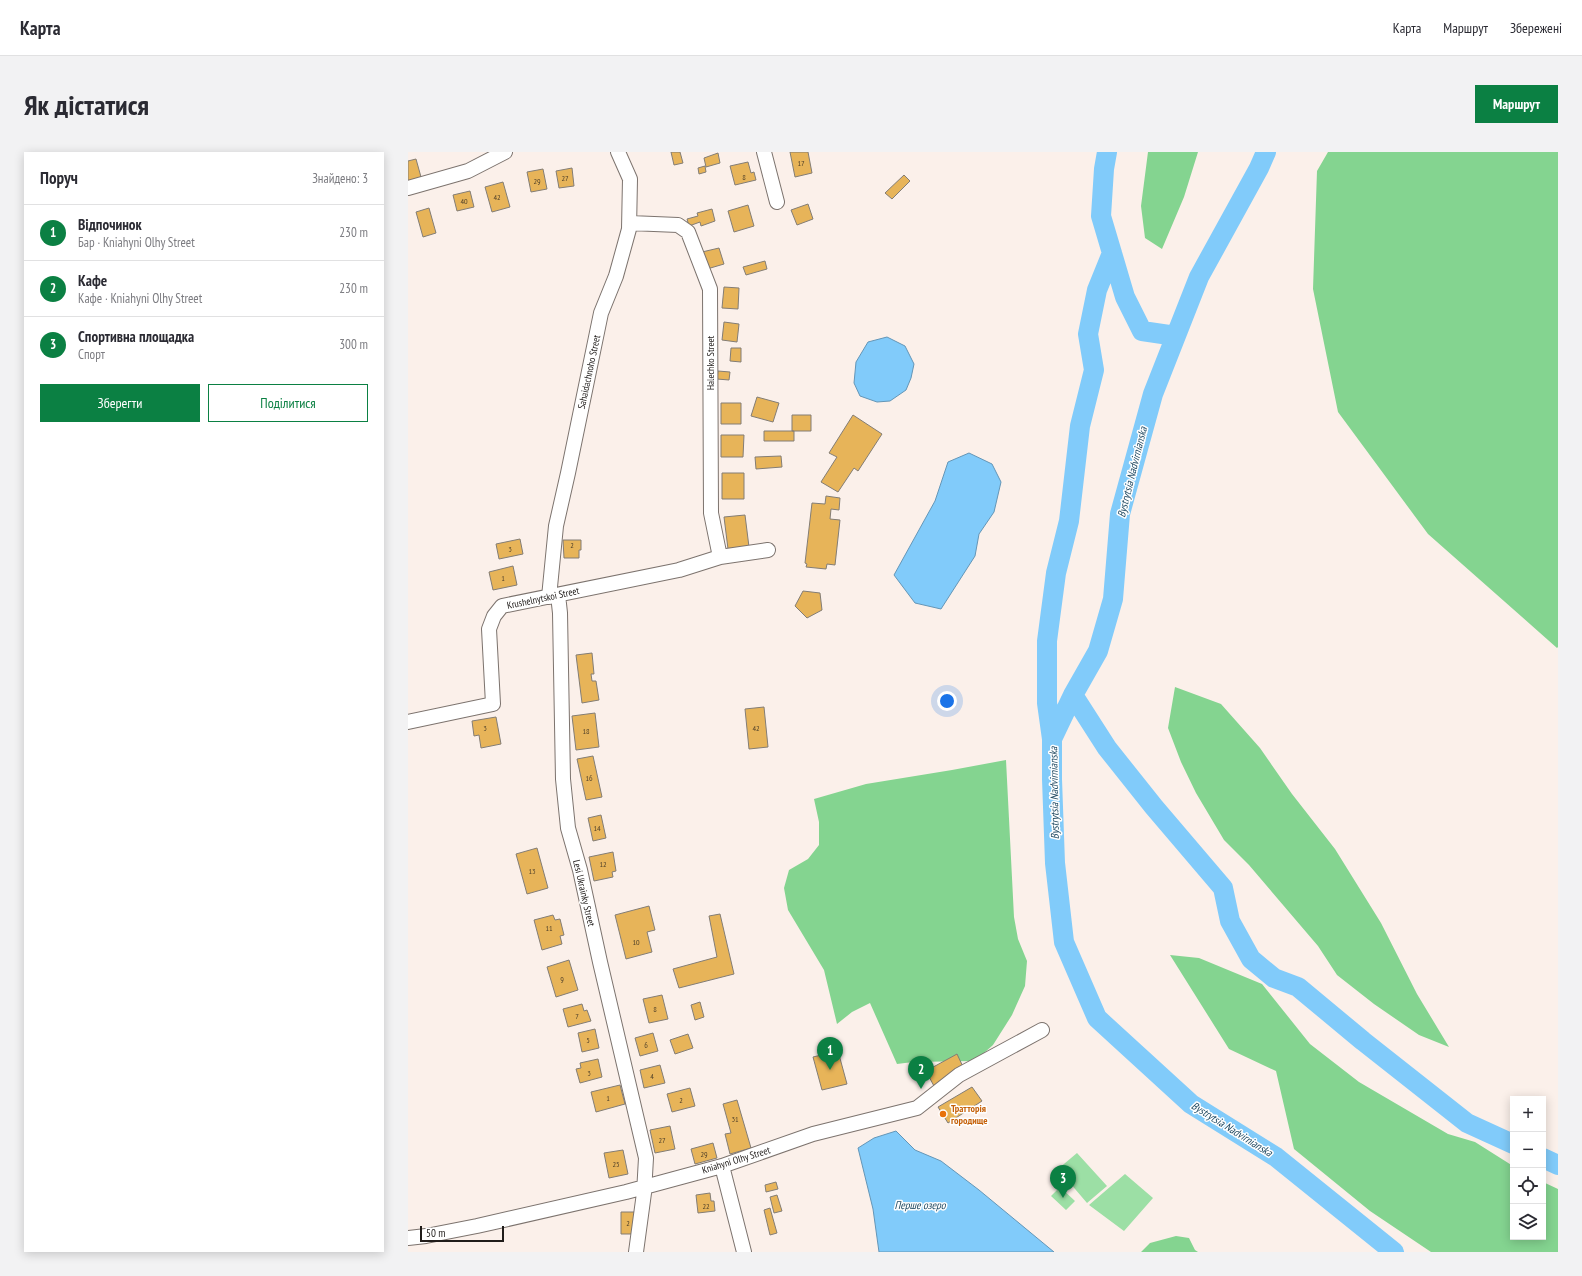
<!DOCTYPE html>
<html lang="uk">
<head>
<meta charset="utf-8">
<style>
	body { margin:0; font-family:"PT Sans Narrow",sans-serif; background:#f2f2f3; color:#2b2b33 }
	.controls { position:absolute; right:12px; bottom:12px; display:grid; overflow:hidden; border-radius:0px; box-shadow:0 2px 10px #0003 }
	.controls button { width:36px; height:36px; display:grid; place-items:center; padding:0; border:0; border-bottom:1px solid #e1e1e2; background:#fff; color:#2b2b33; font:20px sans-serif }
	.scale { position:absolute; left:12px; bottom:10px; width:84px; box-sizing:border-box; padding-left:4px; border:2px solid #201c1a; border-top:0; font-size:11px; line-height:14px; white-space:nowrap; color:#201c1a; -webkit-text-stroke:3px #fff; paint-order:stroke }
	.you { position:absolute; left:539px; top:549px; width:14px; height:14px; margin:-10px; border:3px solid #fff; border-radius:50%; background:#1a73e8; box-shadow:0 0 0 6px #1a73e833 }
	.badge { display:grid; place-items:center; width:26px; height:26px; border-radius:50%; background:#0b8043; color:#fff; font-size:13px; font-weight:700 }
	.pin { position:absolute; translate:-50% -33px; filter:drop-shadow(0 1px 2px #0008) }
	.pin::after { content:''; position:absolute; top:21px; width:14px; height:12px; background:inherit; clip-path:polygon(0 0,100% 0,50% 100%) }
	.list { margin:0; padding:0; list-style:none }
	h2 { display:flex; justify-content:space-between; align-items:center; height:52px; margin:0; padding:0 16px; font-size:17px }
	h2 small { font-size:13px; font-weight:400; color:#7c7c81 }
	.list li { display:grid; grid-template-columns:26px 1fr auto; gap:12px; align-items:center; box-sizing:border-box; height:56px; padding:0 16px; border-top:1px solid #e1e1e2 }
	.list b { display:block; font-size:15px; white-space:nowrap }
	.list p { margin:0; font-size:13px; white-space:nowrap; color:#7c7c81 }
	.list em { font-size:13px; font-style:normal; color:#7c7c81 }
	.actions { display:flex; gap:8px; padding:12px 16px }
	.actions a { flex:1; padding:9px 0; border:1px solid #0b8043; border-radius:0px; text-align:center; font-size:14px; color:#0b8043 }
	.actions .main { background:#0b8043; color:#fff }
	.icon { flex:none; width:22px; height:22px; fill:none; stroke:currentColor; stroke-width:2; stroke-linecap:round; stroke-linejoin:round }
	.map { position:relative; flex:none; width:1150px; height:1100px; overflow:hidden; border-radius:0px }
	header { display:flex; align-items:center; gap:24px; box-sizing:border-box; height:56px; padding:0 20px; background:#fff; border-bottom:1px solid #e1e1e2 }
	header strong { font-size:19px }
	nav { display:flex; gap:22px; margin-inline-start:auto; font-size:14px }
	.intro { display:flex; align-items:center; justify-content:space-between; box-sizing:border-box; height:96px; padding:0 24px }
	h1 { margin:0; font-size:28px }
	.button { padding:10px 18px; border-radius:0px; background:#0b8043; color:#fff; font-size:14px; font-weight:700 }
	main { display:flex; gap:24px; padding:0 24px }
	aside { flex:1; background:#fff; border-radius:0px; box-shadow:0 2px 10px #0003 }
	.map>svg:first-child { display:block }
</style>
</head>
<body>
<header>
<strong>Карта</strong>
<nav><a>Карта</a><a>Маршрут</a><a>Збережені</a></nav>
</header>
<div class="intro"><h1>Як дістатися</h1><a class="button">Маршрут</a></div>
<main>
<aside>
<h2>Поруч<small>Знайдено: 3</small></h2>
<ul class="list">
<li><span class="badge">1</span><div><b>Відпочинок</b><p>Бар · Kniahyni Olhy Street</p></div><em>230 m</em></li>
<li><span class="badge">2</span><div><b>Кафе</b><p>Кафе · Kniahyni Olhy Street</p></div><em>230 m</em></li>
<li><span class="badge">3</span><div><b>Спортивна площадка</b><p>Спорт</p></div><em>300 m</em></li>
</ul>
<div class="actions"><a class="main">Зберегти</a><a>Поділитися</a></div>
</aside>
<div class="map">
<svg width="1150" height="1100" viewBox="0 0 1150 1100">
	<rect width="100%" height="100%" fill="#fbf0ea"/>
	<!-- green -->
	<path fill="#9cdfa5" d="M669,1001L699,1034L679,1051L650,1017Z
		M717,1022L745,1046L716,1079L681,1053Z
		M652,1035L667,1049L658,1058L643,1044Z"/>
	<!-- forest -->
	<path fill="#84d490" d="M740,0H790L776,45L754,97L737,86L733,54Z
		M920,0H1150V495L1149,496L1020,382L930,260L905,137L909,19Z
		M767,535L813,552L852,596L884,642L927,697L973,771L1009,842L1041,895L1011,883L966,852L929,823L910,794L841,713L816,688L788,641L773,610L760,576Z
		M598,608L606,765L610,787L619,809L617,834L604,863L585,893L567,909L505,910L489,912L462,851L444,860L429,872L416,818L380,758L376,736L381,718L400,707L411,693V670L406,647L458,632L544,618Z
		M762,803L791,806L854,832L902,892L951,930L1040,982L1067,990L1105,1014V1085H1135V1030L1150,1037V1100H1023L962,1059L886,997L868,919L821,897Z
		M768,1084L781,1086L787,1098L790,1100H733L742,1091Z"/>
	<!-- water -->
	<path fill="#81cbfa" stroke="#6496b7" d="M479,185L497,194L506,212L503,226L498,238L482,249L469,250L452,244L446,231L448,210L460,190Z
		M561,301L584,312L593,330L586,360L571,382L567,404L533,457L507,451L486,423L527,349L540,310Z
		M488,979L507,998L533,1009L571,1038L646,1100H471L465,1057L450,996L466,986Z"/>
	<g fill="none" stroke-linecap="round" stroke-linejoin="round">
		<!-- river -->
		<path stroke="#81cbfa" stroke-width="20" d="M699,0L696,17L693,64L717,145L734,179L768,184
			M858,0L851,16L791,125L745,242L712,362L705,447L690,499L665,543L644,587V627L647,711L656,790L689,866L783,952L868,1005L986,1100
			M665,543L699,596L746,655L815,736L822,769L843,807L866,826L890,835L955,889L1059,971L1105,992
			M644,587L639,551V489L648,421L661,369L672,274L686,218L680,182L689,138L704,101
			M1135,1006L1150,1013"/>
	</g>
	<!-- building -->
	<path fill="#e7b459" stroke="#837d75" d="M263,0H272L275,11L266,13Z
		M382,0H400L404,21L387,25Z
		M310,1L312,11L298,15L296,6Z
		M8,7L13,25L0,29V9Z
		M340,10L343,21L346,20L348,28L327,33L322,14Z
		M297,14L298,20L291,22L290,16Z
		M164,16L166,34L151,36L148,19Z
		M135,17L139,37L123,40L119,20Z
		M496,23L502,29L484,47L477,41Z
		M95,30L102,55L84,60L77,35Z
		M62,39L66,55L49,59L45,43Z
		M400,52L405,67L389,73L383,58Z
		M340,53L346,74L326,80L320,59Z
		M21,56L28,81L15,85L8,60Z
		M304,57L307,69L293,74L292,70L281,74L279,67L290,64L289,61Z
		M311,96L316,112L299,117L294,100Z
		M357,109L359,117L338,123L335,115Z
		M316,135L331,136L330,157L314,156Z
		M316,170L331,172L329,190L314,188Z
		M323,196H333V210L322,209Z
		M310,219L322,220L321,228L309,227Z
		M349,245L371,251L365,270L343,264Z
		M313,251H333V272H313Z
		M384,263H403V279H384Z
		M445,263L474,282L450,319L446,316L430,340L413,330L429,305L421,301Z
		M356,279H386V289H356Z
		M313,283H336L335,305H313Z
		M373,304L374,315L348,317L347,305Z
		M314,321H336V347H314Z
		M418,344L432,346L431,358L423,357L422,367L432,368L427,413L419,412L418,417L398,415L399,412L397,411L404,351L417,352Z
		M337,363L341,395L320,397L316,365Z
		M112,387L115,402L91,407L88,392Z
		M155,388H173V398H171V406H156Z
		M105,414L109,433L85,438L81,420Z
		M395,439L412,441L414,458L399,466L387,454Z
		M184,501L186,522H183L184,529H188L191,548L174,551L168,503Z
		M356,555L360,595L341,597L337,557Z
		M187,561L191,595L168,598L164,564Z
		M88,565L93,592L73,596L71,583L66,584L64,569Z
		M185,604L194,645L178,648L169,607Z
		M193,663L198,686L185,689L180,666Z
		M129,696L140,736L119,742L108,702Z
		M205,700L208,719L204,720L205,725L186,729L181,705Z
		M241,754L247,778L239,780L244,800L218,807L207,763Z
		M312,762L326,822L271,836L265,817L309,805L301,764Z
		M145,763L147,768L152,767L156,783L152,784L154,792L134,798L126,768Z
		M161,808L170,838L148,845L139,815Z
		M254,843L260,867L241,871L235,847Z
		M292,850L296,865L287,868L283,853Z
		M174,852L176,859L179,858L183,869L160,875L155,857Z
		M187,877L191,896L174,900L170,881Z
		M245,881L250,899L232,904L227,886Z
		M280,882L285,896L267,902L262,888Z
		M430,899L439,932L414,938L405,905Z
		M549,902L557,919L527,936L518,919Z
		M190,907L194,925L172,931L168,917L173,916L172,911Z
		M252,913L257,931L236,936L232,918Z
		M212,933L217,952L188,960L183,940Z
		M564,935L574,949L540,971L530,955Z
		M282,936L287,954L264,960L259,942Z
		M329,948L343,996L322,1002L317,982L323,981L315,952Z
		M262,974L267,997L247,1001L242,978Z
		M305,991L309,1006L287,1012L283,997Z
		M215,998L220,1022L201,1026L196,1001Z
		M368,1030L370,1037L358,1040L357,1033Z
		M302,1041L303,1049H306L307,1059L290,1061L288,1043Z
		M369,1043L374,1059L366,1061L362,1045Z
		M362,1056L369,1081L362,1083L356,1058Z
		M213,1060H228V1082H213Z"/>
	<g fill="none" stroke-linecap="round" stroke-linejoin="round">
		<!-- street casing -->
		<g stroke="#7c736e" stroke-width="16">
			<path id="street" d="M356,0L369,50
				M0,36L60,19L97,0
				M222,71L270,73L280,80L302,137L303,361L312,405
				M150,443L152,461L155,627L160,676L172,718L192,810L238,1006L236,1041L228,1100
				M141,445L148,374L160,321L193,161L208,124L221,77L222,27L210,0
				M0,570L85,552L81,477L86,464L94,454L271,418L312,405L360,398
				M314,1014L336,1100
				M0,1086L18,1084L69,1074L218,1040L314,1014L405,982L509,956L551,923L634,878"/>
		</g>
		<!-- street -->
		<use href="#street" stroke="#fff" stroke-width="14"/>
	</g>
	<!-- markers -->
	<circle fill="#e8710a" stroke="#fff" stroke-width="1.5" cx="535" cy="962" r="4"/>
	<g text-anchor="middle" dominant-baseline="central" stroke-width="3" stroke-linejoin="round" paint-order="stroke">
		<!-- number labels -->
		<g font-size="8" fill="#52422a">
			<text x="393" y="11">17</text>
			<text x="336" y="25">8</text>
			<text x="157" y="26">27</text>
			<text x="129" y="29">29</text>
			<text x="89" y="45">42</text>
			<text x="56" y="49">40</text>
			<text x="164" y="393">2</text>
			<text x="102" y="397">3</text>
			<text x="95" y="426">1</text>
			<text x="77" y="576">3</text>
			<text x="348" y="576">42</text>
			<text x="178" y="579">18</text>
			<text x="181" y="626">16</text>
			<text x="189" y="676">14</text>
			<text x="195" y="712">12</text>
			<text x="124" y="719">13</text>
			<text x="141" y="776">11</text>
			<text x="228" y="790">10</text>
			<text x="154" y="827">9</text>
			<text x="247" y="857">8</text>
			<text x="169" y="864">7</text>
			<text x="180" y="888">5</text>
			<text x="238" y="893">6</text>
			<text x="181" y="921">3</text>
			<text x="244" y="924">4</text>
			<text x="200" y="946">1</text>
			<text x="273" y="948">2</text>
			<text x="327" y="967">31</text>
			<text x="254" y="988">27</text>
			<text x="296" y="1002">29</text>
			<text x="208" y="1012">25</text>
			<text x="298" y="1054">22</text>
			<text x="220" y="1071">2</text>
		</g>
		<!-- street labels -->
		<g font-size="10" fill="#201c1a" stroke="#fff">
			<text transform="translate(302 211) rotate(-90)">Halechko Street</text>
			<text transform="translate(181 220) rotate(-78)">Sahaidachnoho Street</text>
			<text transform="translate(135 446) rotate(-12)">Krushelnytskoi Street</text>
			<text transform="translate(176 741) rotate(77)">Lesi Ukrainky Street</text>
			<text transform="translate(328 1008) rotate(-17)">Kniahyni Olhy Street</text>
		</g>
		<!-- food labels -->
		<g font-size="10" font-weight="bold" fill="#c56008" stroke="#fff" text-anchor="start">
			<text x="543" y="956">Тратторія<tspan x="543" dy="12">городище</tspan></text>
		</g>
		<!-- water labels -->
		<g font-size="11" font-style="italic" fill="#224b63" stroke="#fff">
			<text transform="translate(724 320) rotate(-76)">Bystrytsia Nadvirnianska</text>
			<text transform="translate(646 641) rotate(-91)">Bystrytsia Nadvirnianska</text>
			<text transform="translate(824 977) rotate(32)">Bystrytsia Nadvirnianska</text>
			<text x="512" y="1053">Перше озеро</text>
		</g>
	</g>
</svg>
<div class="controls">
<button>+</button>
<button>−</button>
<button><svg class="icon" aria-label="locate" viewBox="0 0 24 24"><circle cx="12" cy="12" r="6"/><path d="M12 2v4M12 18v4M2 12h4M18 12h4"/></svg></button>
<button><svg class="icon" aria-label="layers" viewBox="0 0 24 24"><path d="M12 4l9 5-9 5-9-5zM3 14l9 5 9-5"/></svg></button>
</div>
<div class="scale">50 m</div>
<div class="you"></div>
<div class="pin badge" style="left:422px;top:918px">1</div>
<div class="pin badge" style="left:513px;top:937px">2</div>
<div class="pin badge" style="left:655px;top:1046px">3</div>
</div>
</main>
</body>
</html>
